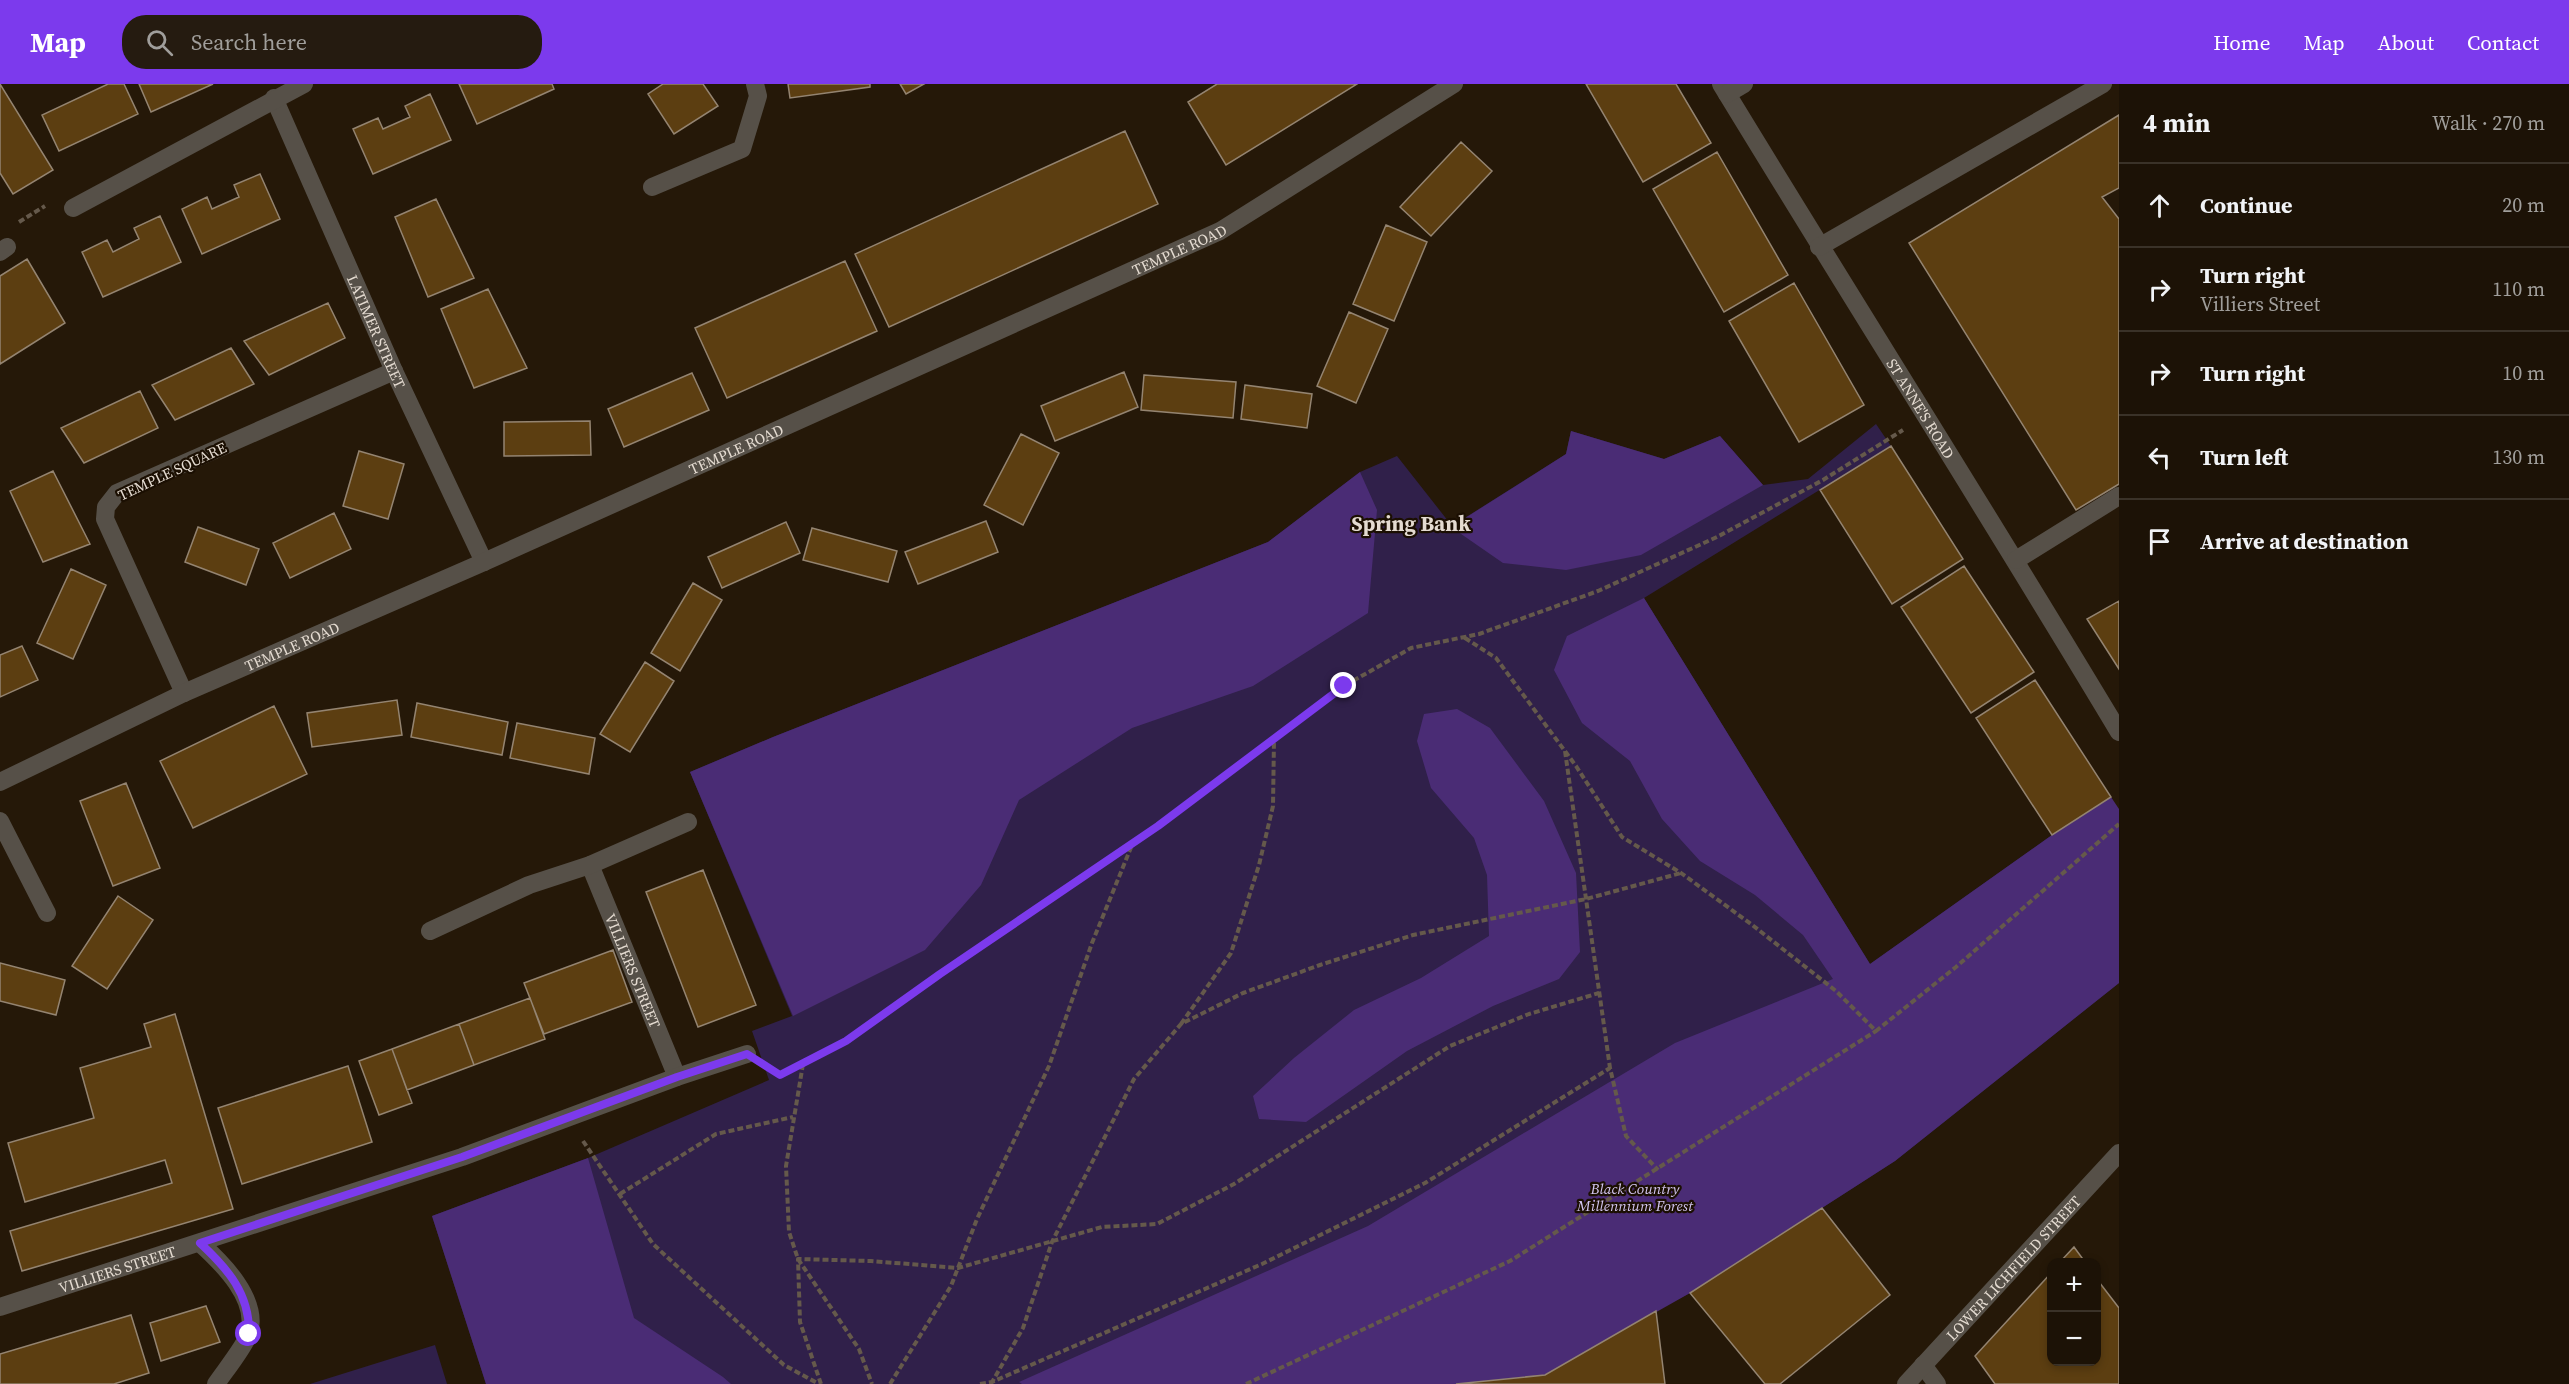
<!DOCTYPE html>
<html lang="en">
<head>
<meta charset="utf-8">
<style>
	body { margin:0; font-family:"Source Serif 4",serif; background:#251b10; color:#f1f3f6 }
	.controls { position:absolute; right:18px; bottom:18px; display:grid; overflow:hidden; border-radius:12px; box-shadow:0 3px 9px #0003 }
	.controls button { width:54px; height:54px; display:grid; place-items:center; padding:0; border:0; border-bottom:2px solid #3a3228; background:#1c1206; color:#f1f3f6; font:30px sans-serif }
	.stop { position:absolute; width:18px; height:18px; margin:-14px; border:4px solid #7c3aed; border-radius:50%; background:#fff }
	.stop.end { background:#7c3aed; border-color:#fff; box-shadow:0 2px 6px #0008 }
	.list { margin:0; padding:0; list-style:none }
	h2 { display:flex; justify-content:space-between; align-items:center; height:78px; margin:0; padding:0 24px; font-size:26px }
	h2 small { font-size:20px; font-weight:400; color:#a09e9b }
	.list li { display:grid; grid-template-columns:39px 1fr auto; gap:18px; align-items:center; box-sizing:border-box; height:84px; padding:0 24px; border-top:2px solid #3a3228 }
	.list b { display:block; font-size:22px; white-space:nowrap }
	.list p { margin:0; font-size:20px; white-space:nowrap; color:#a09e9b }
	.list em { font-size:20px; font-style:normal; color:#a09e9b }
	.icon { flex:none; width:33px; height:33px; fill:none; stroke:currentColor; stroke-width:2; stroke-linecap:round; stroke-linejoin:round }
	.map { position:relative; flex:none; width:2119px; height:1300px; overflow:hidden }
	header { display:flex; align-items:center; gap:36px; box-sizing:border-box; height:84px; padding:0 30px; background:#7c3aed; color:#fff }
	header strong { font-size:28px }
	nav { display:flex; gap:33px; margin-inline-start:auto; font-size:21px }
	.search { width:420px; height:54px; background:#251b10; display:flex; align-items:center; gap:15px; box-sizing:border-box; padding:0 21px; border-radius:24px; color:#a09e9b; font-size:22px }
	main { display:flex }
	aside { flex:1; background:#1c1206 }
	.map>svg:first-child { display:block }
</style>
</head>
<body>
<header>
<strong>Map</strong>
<div class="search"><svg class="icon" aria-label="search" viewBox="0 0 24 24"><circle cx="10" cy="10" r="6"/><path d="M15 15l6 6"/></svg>Search here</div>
<nav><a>Home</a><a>Map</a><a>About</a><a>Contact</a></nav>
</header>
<main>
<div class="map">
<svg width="2119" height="1300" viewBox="0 0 2119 1300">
	<rect width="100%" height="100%" fill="#251808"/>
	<!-- green -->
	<path fill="#30204a" d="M1876,340L1891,362L1644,514L1870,880L2052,751L2119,725V899L1895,1077L1690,1209L1656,1227L1456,1300H486L432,1132L588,1074L769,996L752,947L792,932L690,688L773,653L1268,458L1360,388L1397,372L1452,442L1566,370L1571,347L1664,375L1720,352L1763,401L1808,395Z
		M435,1261L447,1300H310Z"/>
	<!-- forest -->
	<path fill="#4a2c75" d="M1571,347L1664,375L1720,352L1763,401L1641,471L1566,486L1503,479L1451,443L1566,370Z
		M1360,388L1377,426L1368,529L1253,602L1132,644L1019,716L981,801L925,866L793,932L690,688L773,653L1268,458Z
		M1644,514L1870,880L2052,751L2111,713L2119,725V899L1895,1077L1690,1209L1545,1291L1456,1300H1022L1019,1298L1368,1142L1675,959L1833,895L1803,851L1755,811L1700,777L1662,735L1630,677L1582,639L1554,586L1567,552Z
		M1457,625L1490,644L1544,717L1576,789L1580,868L1559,895L1493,922L1407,967L1306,1038L1259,1035L1253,1012L1294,974L1354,926L1421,894L1489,852L1487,791L1474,754L1431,704L1417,657L1424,630Z
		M588,1074L634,1234L723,1293L731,1300H486L432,1132Z"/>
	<!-- building -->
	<path fill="#5c3e11" stroke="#948471" stroke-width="1.5" d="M0,0L53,86L13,110L0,89Z
		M108,0H124L138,30L59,67L42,31Z
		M139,0H213L151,28Z
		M459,0H552L554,5L477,40Z
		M663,0H703L718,22L674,50L648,10Z
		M788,0H870V3L790,14Z
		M900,0H924L906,10Z
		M1217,0H1357L1226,81L1188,18Z
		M1586,0H1676L1711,59L1643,98Z
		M430,10L451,56L373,90L353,45L378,34L383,45L410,33L405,22Z
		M2119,31V104L2102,113L2119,135V400L2076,426L1909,159Z
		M1125,47L1158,120L889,243L855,170Z
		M1461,58L1492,87L1431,152L1400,123Z
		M1717,68L1788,191L1724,228L1653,105Z
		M260,90L280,135L202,170L182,125L207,113L212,125L239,113L234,101Z
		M436,115L474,194L428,213L395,133Z
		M160,132L181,178L103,213L82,168L107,156L113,168L139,155L134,144Z
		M1386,141L1427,158L1394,237L1353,220Z
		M27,175L65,239L0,280V192Z
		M845,177L877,247L727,314L695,244Z
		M1794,199L1864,321L1799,358L1729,237Z
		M488,205L527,284L474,304L441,225Z
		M328,219L345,254L269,291L244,257Z
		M1349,228L1388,245L1356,319L1317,302Z
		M231,264L254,300L175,336L152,301Z
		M1124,288L1138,323L1055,357L1041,322Z
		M692,289L709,326L624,363L608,325Z
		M1144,291L1236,298L1233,334L1141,326Z
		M1245,301L1312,310L1307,344L1241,335Z
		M140,307L158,344L84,379L61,344Z
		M590,337L591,371L504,372V338Z
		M1021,350L1059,369L1023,441L984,421Z
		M1891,362L1963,475L1892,520L1820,406Z
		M359,367L404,380L388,435L343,422Z
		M53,387L90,460L43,478L10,407Z
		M334,429L351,465L290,494L273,459Z
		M986,437L998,468L918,500L905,468Z
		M786,438L800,469L722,504L708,473Z
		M198,443L259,465L246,501L185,478Z
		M812,444L897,467L888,498L803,476Z
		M1964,482L2034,588L1971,629L1901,523Z
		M71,485L106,501L73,575L37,559Z
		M693,499L722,516L680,587L651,569Z
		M2119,517V585L2087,535Z
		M22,562L38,596L0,613V571Z
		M645,578L674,597L630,668L600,650Z
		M2035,596L2111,713L2052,751L1976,634Z
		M397,616L402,651L312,663L307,629Z
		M417,619L508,638L502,671L411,653Z
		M274,622L307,690L193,744L160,677Z
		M517,639L595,654L589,690L510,674Z
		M126,699L160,784L113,802L80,717Z
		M703,786L756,921L698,943L646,808Z
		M118,812L153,836L107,905L72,882Z
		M613,866L632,918L544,950L524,899Z
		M0,879L65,896L56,931L0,917Z
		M530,914L545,955L474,981L459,940Z
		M175,930L233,1125L22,1187L10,1147L172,1099L165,1076L25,1118L8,1059L94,1034L80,984L151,963L144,940Z
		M459,940L474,981L407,1006L392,965Z
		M392,965L412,1019L379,1031L359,977Z
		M348,982L372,1058L242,1100L218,1024Z
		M1822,1124L1890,1211L1780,1300H1765L1690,1209Z
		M2074,1163L2085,1178H2060Z
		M2052,1188V1278H2096V1194L2119,1224V1300H1995L1975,1272Z
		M206,1222L220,1258L161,1277L150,1239Z
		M1656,1227L1665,1300H1456L1545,1291Z
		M131,1231L149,1289L114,1300H0V1270Z"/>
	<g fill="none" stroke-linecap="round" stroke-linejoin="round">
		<!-- path -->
		<path stroke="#65594b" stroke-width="4" stroke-dasharray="6 3" stroke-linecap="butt" d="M19,138L45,122
			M1465,554L1496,574L1576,682L1622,753L1681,789L1751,840L1836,907L1876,947L1956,883L2119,740
			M1565,667L1610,984
			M1181,940L1231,869L1259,781L1273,722L1274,655
			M803,980L786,1082L789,1148L798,1175L859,1265L872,1300
			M768,983L780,991L846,957L940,890L1158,743L1344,602L1411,564L1479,550L1598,507L1717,453L1823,396L1903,346
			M583,1057L653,1160L784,1281L819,1300
			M620,1110L716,1050L793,1033
			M821,1300L800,1238L798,1175L871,1177L958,1184L1102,1143L1157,1140L1234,1100L1450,962L1529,930L1599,909
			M890,1300L951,1202L977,1135L1049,982L1092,859L1132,761
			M980,1300L992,1298L1262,1180L1425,1099L1610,984L1626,1052L1658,1086
			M991,1300L1023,1244L1052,1158L1134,995L1181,940L1243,909L1320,881L1413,851L1586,815L1681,789
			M1246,1300L1510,1177L1876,947"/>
		<!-- minor -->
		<g stroke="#565048" stroke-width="18">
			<path id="s1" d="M1721,0C1853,217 1989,431 2119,648"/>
			<path d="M1727,10L1744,0"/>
			<path id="s2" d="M274,14L394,287L484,478"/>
			<path d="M652,103L742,65L758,12L755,0"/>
			<path d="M73,124L304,0"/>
			<path d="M1819,163L2103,0"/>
			<path d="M0,168L7,163"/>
			<path d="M2016,476L2119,412"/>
			<path d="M184,609L105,435L106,423L117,409L394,287"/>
			<path id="s3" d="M0,698L184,609L484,478L1220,147L1454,0"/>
			<path d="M0,737L47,829"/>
			<path id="s4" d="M590,781L677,993"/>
			<path d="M430,847L529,801L590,781L688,738"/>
			<path d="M200,1159C222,1179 259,1215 249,1249C246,1261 224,1288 216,1300"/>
			<path id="s5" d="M0,1223L462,1073L677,993L747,970"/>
			<path d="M1923,1281L1937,1300"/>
			<path id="s6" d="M1906,1300L2119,1069"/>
		</g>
	</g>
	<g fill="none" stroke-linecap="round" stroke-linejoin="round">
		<!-- route -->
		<path stroke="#7c3aed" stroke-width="8" d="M249,1250C250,1210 228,1185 200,1159L462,1073L677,993L747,970L780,991L846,957L940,890L1158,742L1344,602"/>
	</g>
	<g text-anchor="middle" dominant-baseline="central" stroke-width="4.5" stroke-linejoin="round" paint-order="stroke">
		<!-- street labels -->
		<g font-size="15" fill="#e4dbd1" stroke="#1b0f02">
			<text stroke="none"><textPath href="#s3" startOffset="1294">TEMPLE ROAD</textPath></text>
			<text stroke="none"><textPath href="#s2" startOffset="255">LATIMER STREET</textPath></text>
			<text stroke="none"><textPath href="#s1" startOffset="381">ST ANNE'S ROAD</textPath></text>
			<text stroke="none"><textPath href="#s3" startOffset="808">TEMPLE ROAD</textPath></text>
			<text transform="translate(172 387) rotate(-25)">TEMPLE SQUARE</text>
			<text stroke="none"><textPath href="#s3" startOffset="322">TEMPLE ROAD</textPath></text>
			<text stroke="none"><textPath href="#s4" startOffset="114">VILLIERS STREET</textPath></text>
			<text stroke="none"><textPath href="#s6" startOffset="158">LOWER LICHFIELD STREET</textPath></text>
			<text stroke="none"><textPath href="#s5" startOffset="123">VILLIERS STREET</textPath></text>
		</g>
		<!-- park labels -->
		<g font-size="15" font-style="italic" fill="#d2c5f0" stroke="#1b0f02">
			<text x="1635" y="1104">Black Country<tspan x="1635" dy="17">Millennium Forest</tspan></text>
		</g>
		<!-- district labels -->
		<g font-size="21" font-weight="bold" fill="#e4dbd1" stroke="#1b0f02">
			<text x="1411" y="439">Spring Bank</text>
		</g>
	</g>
</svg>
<div class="controls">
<button>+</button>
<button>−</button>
</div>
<div class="stop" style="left:249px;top:1250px"></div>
<div class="stop end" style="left:1344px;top:602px"></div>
</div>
<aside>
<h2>4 min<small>Walk · 270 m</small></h2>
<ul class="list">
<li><svg class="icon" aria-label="ahead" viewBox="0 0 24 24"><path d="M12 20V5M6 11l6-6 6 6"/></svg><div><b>Continue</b></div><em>20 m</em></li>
<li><svg class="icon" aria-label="right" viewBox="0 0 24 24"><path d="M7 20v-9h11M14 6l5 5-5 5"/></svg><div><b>Turn right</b><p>Villiers Street</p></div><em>110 m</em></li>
<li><svg class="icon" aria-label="right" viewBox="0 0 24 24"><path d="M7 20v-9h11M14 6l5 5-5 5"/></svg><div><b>Turn right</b></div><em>10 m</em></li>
<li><svg class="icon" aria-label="left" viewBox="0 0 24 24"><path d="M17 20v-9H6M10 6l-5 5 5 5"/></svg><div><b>Turn left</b></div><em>130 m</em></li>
<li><svg class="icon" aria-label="arrive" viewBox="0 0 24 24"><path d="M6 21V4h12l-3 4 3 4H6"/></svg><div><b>Arrive at destination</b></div></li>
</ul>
</aside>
</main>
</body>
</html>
